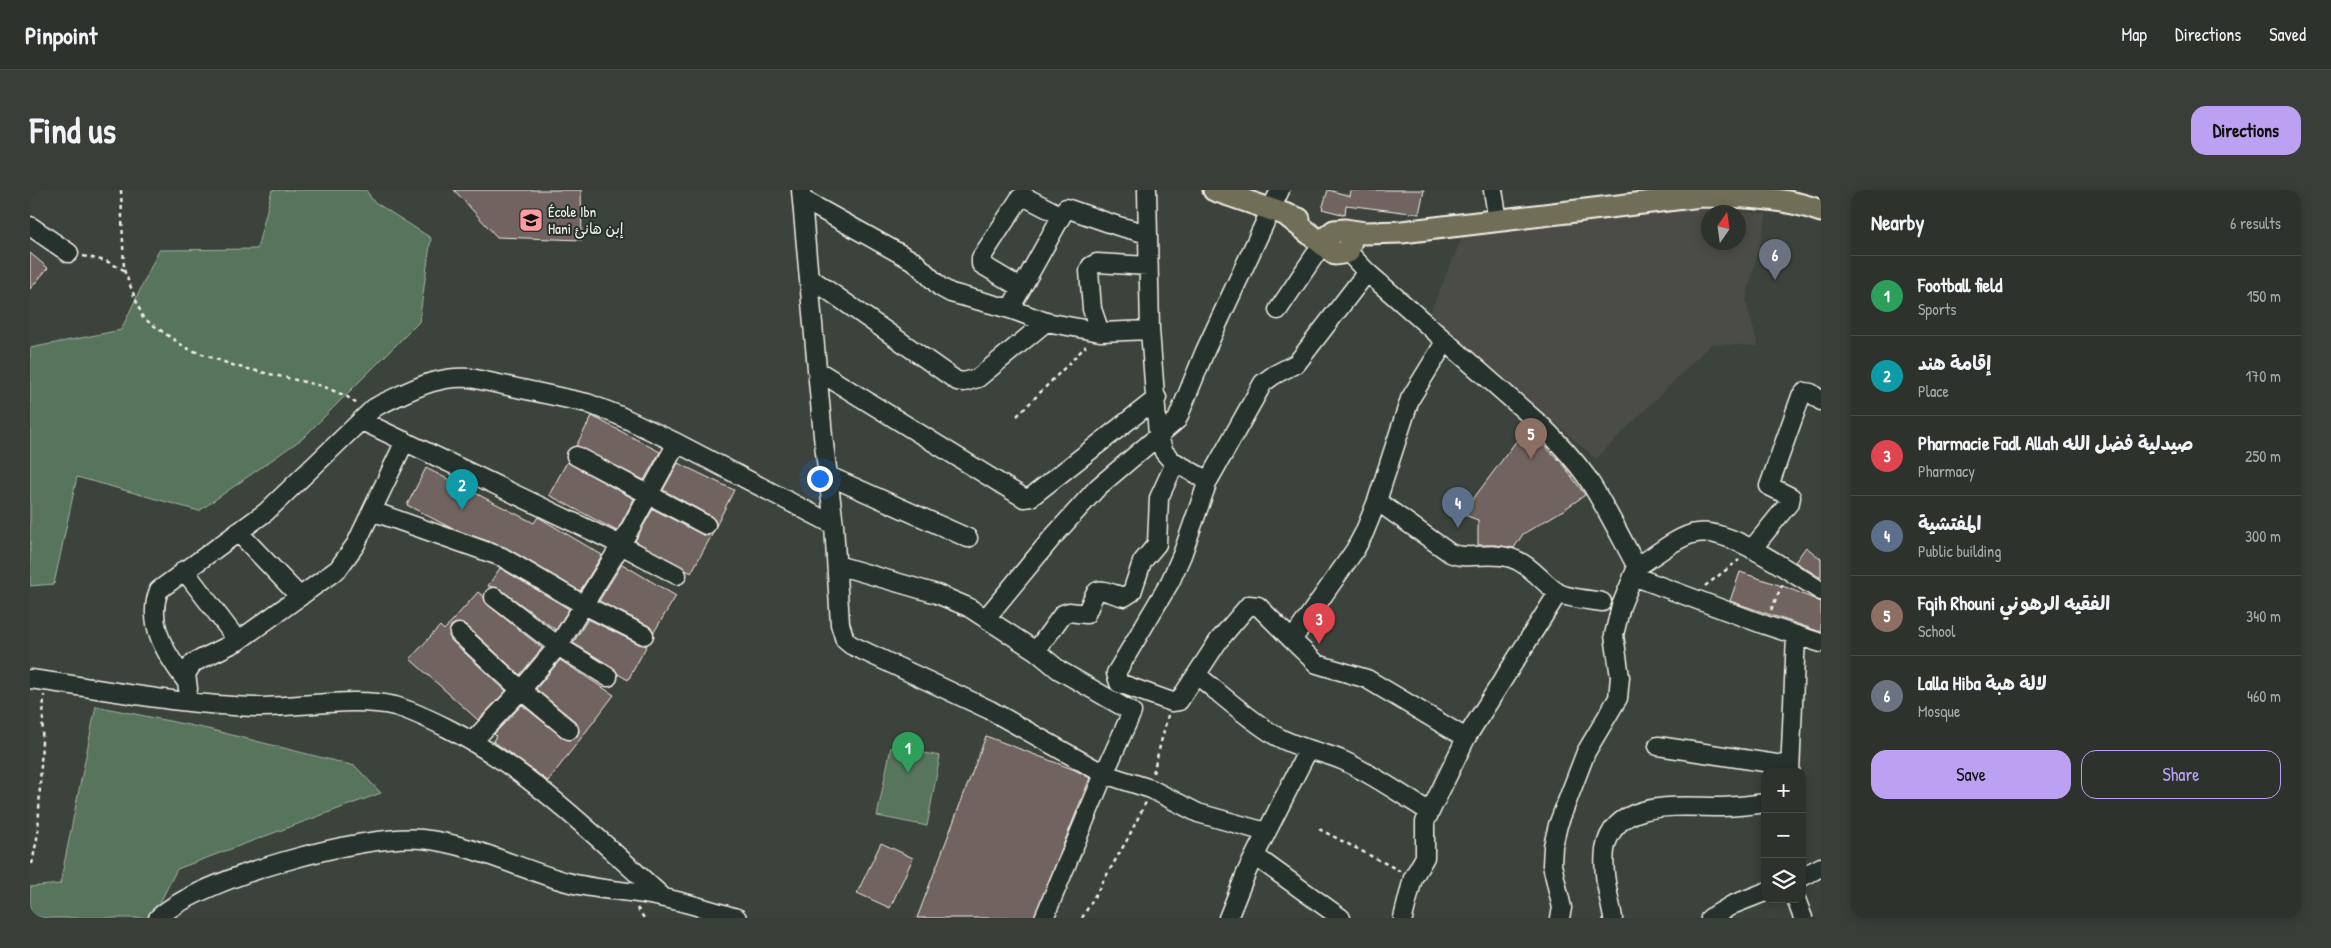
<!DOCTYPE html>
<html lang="en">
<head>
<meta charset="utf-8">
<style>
	body { margin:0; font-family:"Patrick Hand","Playpen Sans Arabic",sans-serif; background:#393e39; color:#f1f3f6 }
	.controls { position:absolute; right:15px; bottom:15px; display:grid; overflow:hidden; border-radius:10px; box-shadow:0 2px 12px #0003 }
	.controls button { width:45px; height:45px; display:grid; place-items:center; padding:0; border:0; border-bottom:1px solid #484d49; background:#2d322d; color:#f1f3f6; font:25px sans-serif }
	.compass { position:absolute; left:1671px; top:15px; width:45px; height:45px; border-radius:50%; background:#2d322d; box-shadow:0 2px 12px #0003; rotate:13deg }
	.you { position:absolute; left:789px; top:288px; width:18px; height:18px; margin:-12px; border:4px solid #fff; border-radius:50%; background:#1a73e8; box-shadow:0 0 0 8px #1a73e833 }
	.badge { display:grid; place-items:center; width:32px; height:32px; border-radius:50%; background:#bca0f2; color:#fff; font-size:16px; font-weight:700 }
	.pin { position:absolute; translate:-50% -41px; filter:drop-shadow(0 1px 2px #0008) }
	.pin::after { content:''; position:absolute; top:26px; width:18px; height:15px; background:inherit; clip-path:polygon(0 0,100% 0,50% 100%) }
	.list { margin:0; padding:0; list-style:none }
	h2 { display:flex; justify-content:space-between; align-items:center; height:65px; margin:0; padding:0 20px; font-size:21px }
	h2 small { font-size:16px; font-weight:400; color:#a7aaaa }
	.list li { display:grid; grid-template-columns:32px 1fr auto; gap:15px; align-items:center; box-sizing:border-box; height:80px; padding:0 20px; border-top:1px solid #484d49 }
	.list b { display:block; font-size:19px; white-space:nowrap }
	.list p { margin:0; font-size:16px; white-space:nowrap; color:#a7aaaa }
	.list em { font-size:16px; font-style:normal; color:#a7aaaa }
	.actions { display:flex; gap:10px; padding:15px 20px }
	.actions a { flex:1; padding:11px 0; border:1px solid #bca0f2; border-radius:15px; text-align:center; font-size:18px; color:#bca0f2 }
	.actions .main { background:#bca0f2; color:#111 }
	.icon { flex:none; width:28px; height:28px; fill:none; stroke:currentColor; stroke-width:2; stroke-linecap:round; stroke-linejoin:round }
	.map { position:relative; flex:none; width:1791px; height:728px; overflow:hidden; border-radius:15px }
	header { display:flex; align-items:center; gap:30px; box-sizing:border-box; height:70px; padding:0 25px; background:#2d322d; border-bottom:1px solid #484d49 }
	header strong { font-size:24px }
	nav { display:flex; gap:28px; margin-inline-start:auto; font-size:18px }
	.intro { display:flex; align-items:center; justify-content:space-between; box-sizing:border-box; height:120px; padding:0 30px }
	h1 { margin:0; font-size:35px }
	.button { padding:12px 22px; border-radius:15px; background:#bca0f2; color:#111; font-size:18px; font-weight:700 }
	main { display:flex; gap:30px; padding:0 30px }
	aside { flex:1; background:#2d322d; border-radius:15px; box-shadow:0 2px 12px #0003 }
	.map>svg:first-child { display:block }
</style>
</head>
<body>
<header>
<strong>Pinpoint</strong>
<nav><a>Map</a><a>Directions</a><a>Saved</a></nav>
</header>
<div class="intro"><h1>Find us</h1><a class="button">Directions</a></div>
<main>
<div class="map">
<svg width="1791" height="728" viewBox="0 0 1791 728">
	<rect width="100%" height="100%" fill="#3c423c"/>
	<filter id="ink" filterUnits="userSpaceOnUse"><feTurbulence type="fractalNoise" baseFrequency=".02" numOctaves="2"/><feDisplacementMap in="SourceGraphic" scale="10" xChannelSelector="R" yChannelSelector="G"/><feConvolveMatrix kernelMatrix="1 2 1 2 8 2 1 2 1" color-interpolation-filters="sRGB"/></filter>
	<g filter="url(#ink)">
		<!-- built -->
		<path fill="#4c4c46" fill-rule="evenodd" d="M1675,19L1737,24L1716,111L1728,156L1681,154L1566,269L1400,123L1436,38ZM1678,22H1708V52H1678Z"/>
		<!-- green -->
		<path fill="#57745b" stroke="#a6b2a2" d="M242,0H336L343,11L401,48L389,132L273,248L169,321L47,287L24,394L0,396V158L91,140L129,60L227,59Z
			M66,516L178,539L325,576L351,603L147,679L122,728H0V697L30,694Z
			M861,557L910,566L897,636L847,626Z"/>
		<!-- building -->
		<path fill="#71645f" stroke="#f4f1e8" d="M424,0H551L552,50L467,47Z
			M1298,0L1320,6L1321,0H1394L1389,24L1316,15L1315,25L1292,19Z
			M0,63L18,78L0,99Z
			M562,226L630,262L614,290L546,256Z
			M1496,238L1532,273L1555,305L1535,319L1493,344L1484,358L1466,355H1448V330L1432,324Z
			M537,272L604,309L587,341L519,305Z
			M648,273L704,300L686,336L685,330L681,326L633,300Z
			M396,278L504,333L508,327L572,365L550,401L477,358L421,338L377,315Z
			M623,319L671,344L677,346L683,343L661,383L605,351Z
			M1776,357L1791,369V388L1765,372Z
			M592,374L646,406L624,442L619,436L569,411Z
			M470,378L539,419L526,440L470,399L458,396Z
			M1710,382L1758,398L1791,412V442L1700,411Z
			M448,402L454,407L458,415L512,458L490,485L436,435L426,433L421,436L419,446L422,451L476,501L448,530L380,469L410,436L414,440Z
			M558,429L609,454L617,455L598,490L588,484L584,478L543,453Z
			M530,470L584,505L518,591L463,551L466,546L464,544L492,515L533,548L538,550L547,547L549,541L546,532L506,499Z
			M956,546L1045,580L1060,588L1004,728H887Z
			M851,653L883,668L860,718L827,703Z"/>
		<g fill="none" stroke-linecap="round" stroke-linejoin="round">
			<!-- minor casing -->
			<g stroke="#f4f1e8" stroke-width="21">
				<path id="minor" d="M771,0L793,246L804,335L810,434L815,450L821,455L960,520L1074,584L1014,728
					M1117,0L1120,140L1128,245L1134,262L1141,270L1178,291L1152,365L1140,392L1086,483L1089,493L1142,512L1149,511L1189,450L1219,415L1228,416L1262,450L1325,360L1334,343L1347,311L1380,209L1415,152
					M1463,0L1468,31
					M772,9L885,72L910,97L921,103L980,119L1016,132
					M0,36L39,63
					M1318,62L1337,82L1513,237C1528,252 1543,268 1556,286C1575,315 1590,346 1607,377L1591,416L1584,445L1590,487L1588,508L1556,562L1528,635L1523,656L1522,675L1532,718L1530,728
					M779,87L927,191L934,192L948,188L1016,132L1070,142L1120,140
					M991,98L951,74V68L990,8H997L1030,25
					M980,119L1036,18L1088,36L1118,44
					M1248,120L1293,53
					M1070,142L1062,119L1059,81L1061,76L1067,73L1118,76
					M788,181L994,308L1001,307L1127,208
					M332,231L591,355L647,253L804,335
					M546,266L676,335
					M799,286L938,348
					M1178,291L1233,193L1244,185L1267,173L1337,82
					M1347,311L1420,363C1437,371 1459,361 1481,368C1500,374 1511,391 1527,402C1535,408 1561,410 1572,412
					M342,321L472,367L552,414L614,445
					M208,342L270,407
					M1722,359L1760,312L1761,307L1739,296L1771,206L1775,202L1781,203L1791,211
					M807,375L907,404L938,417L1006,461L1029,480L1102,522L1074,584L1121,599L1168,623L1236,642
					M1607,377C1623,367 1649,345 1667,343C1699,337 1763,384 1791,401
					M154,380L208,451
					M1603,386L1735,435L1791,453
					M464,407L528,456L578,487
					M956,428L1021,349L1068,297L1147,230L1175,161L1250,0
					M429,443L491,500L539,540
					M1262,450L1287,474L1337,489L1436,548
					M1006,461L1033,424L1039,422L1056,424C1069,396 1061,397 1094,407L1102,402L1112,372L1127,354L1129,308L1145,273
					M1167,485C1193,506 1218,529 1246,546C1268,559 1292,561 1314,571C1344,585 1372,605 1400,622
					M0,489C75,499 150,515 225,517C269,518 324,506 365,516C383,521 401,530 417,538C499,579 566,647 634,708
					M156,491C136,464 116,434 129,400L236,322L344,218L351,214C382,200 406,185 441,188L557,213L588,225L647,253
					M158,499L156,484L163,473L208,451L308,379L326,354L375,251
					M443,551L491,500L528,456L591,355L647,385
					M1628,556L1760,576
					M1760,582L1766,446
					M1225,666L1311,728
					M1772,687L1791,677
					M1766,709L1773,728
					M128,728C170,688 335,643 392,649C442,654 489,679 537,692C569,701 602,700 634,708C659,713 683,721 707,728
					M1198,728L1217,681L1278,560
					M1373,728L1383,688L1395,667V632L1436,548L1528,403
					M1583,728C1579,706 1572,683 1575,660C1583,608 1652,617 1689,617C1704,617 1720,615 1735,613
					M1680,728L1702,715L1735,702"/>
			</g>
			<!-- major casing -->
			<g stroke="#f4f1e8" stroke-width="25">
				<path id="major" d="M1184,0L1269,29
					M1256,25L1305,64L1318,62L1322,47L1315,40L1304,41L1299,45L1298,58
					M1315,40L1335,43L1372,42L1671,6C1711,6 1753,7 1791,21"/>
			</g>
			<!-- path -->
			<path stroke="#f4f1e8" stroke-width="2.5" stroke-dasharray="4 4" stroke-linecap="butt" d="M91,0L94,80L113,128L156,158L205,176L292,196L316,206L327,214
				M53,66L76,71L94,80
				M987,226L1056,156
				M1675,396L1709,370
				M1741,420L1753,393
				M1123,583L1138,525
				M1289,639L1370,681
				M2,674L8,643L14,505
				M607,718L614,728
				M1052,728L1097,650L1116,612"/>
			<!-- minor -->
			<use href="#minor" stroke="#26332d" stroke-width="18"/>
			<!-- major -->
			<use href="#major" stroke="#716e59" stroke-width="21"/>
		</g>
	</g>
	<!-- icons -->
	<defs>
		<g id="school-square" transform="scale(1.25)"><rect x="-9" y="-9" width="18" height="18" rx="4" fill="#ff9aa2" stroke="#26332d"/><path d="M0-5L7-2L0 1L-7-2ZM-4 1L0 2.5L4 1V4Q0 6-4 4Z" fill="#111"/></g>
	</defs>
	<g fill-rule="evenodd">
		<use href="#school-square" x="501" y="30"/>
	</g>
	<g text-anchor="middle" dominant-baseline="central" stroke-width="4" stroke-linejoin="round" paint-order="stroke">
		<!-- poi labels -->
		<g font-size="15" fill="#f4f1e8" stroke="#26332d" text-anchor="start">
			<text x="518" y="21">École Ibn<tspan x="518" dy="17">Hani إبن هانئ</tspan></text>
		</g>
	</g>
</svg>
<div class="controls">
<button>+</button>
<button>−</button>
<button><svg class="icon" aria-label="layers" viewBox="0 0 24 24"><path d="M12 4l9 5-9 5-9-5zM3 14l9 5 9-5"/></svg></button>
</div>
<svg class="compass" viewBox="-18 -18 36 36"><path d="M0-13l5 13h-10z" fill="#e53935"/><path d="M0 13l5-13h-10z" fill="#a7aaaa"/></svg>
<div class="you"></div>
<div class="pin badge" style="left:878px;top:583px;background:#2e9e5b">1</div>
<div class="pin badge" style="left:432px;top:320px;background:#0f9aa8">2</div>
<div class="pin badge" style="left:1289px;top:454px;background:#e0444e">3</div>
<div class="pin badge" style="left:1428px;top:338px;background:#5c6f8a">4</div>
<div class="pin badge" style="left:1501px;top:269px;background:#8d6e63">5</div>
<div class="pin badge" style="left:1745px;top:90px;background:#6b7280">6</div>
</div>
<aside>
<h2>Nearby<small>6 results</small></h2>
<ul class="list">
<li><span class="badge" style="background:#2e9e5b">1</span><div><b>Football field</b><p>Sports</p></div><em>150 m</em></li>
<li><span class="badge" style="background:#0f9aa8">2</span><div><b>إقامة هند</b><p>Place</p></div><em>170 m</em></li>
<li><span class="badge" style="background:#e0444e">3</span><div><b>Pharmacie Fadl Allah صيدلية فضل الله</b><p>Pharmacy</p></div><em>250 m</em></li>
<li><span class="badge" style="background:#5c6f8a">4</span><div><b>المفتشية</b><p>Public building</p></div><em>300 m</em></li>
<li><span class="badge" style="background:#8d6e63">5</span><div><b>Fqih Rhouni الفقيه الرهوني</b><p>School</p></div><em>340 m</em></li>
<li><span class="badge" style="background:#6b7280">6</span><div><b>Lalla Hiba لالة هبة</b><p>Mosque</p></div><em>460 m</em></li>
</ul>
<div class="actions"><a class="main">Save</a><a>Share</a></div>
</aside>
</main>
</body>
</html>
